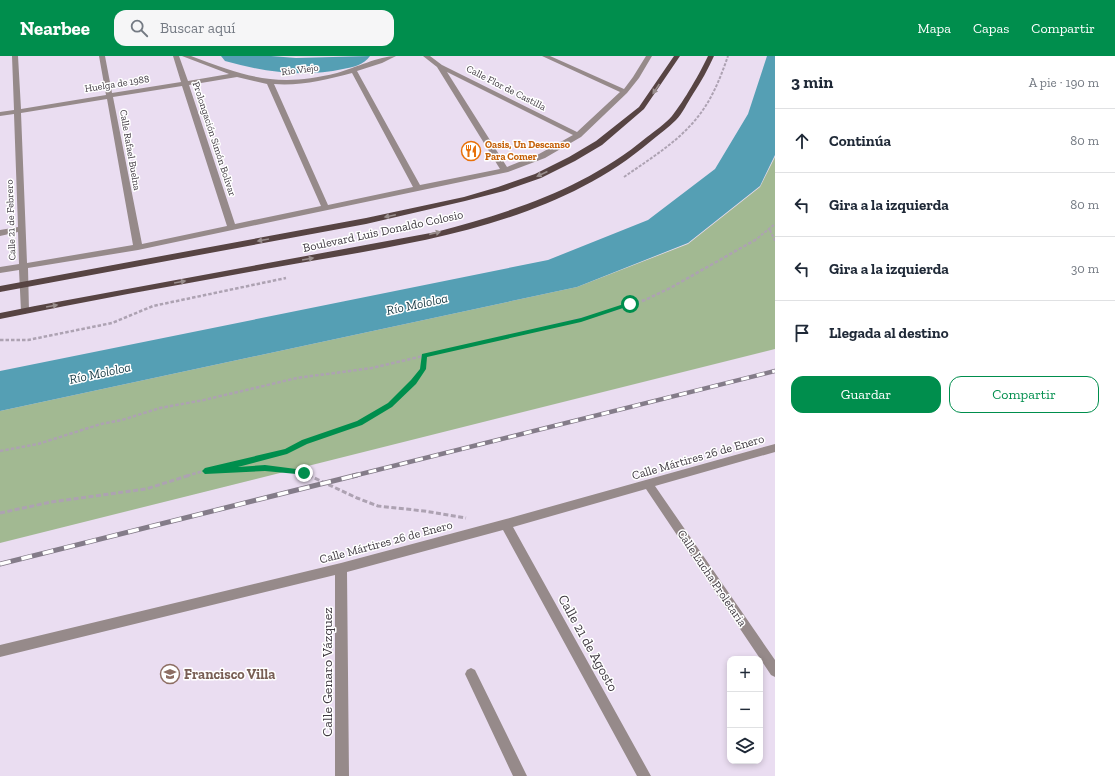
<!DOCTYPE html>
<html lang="es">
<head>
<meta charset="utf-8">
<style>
	body { margin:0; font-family:"Zilla Slab",serif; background:#f6f6f7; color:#1f2937 }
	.controls { position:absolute; right:12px; bottom:12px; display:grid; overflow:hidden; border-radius:8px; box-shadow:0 2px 6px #0003 }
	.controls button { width:36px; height:36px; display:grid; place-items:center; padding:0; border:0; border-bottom:1px solid #e0e1e3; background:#fff; color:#1f2937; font:20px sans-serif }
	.stop { position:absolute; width:12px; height:12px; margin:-9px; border:3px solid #008e4d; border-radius:50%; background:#fff }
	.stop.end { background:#008e4d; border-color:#fff; box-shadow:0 1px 4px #0008 }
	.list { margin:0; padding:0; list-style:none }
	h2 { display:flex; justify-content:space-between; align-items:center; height:52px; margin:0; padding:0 16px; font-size:17px }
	h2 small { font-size:13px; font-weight:400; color:#747a83 }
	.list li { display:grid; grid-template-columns:26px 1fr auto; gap:12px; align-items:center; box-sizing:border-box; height:64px; padding:0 16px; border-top:1px solid #e0e1e3 }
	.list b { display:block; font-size:15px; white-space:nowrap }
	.list em { font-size:13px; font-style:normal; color:#747a83 }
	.actions { display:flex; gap:8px; padding:12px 16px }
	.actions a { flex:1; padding:9px 0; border:1px solid #008e4d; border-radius:12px; text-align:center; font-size:14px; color:#008e4d }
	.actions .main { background:#008e4d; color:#fff }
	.icon { flex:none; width:22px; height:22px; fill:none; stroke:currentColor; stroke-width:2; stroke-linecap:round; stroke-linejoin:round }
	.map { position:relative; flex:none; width:775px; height:720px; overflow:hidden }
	header { display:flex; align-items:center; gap:24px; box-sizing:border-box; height:56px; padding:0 20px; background:#008e4d; color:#fff }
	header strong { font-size:19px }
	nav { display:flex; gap:22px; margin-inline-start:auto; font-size:14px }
	.search { width:280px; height:36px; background:#f6f6f7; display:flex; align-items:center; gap:10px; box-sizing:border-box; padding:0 14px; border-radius:12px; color:#747a83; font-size:15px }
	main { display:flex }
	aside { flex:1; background:#fff }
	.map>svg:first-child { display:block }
</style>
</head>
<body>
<header>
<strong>Nearbee</strong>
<div class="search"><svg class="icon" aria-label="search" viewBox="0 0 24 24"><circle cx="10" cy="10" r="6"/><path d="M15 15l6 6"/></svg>Buscar aquí</div>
<nav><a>Mapa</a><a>Capas</a><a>Compartir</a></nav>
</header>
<main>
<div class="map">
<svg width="775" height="720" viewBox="0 0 775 720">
	<rect width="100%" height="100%" fill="#eaddf1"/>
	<!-- green -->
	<path fill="#a2b992" d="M775,101V293L0,487V355L577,231L688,188L760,131Z"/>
	<!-- water -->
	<path fill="#559fb4" d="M767,0H775V99L760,130L688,187L577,231L0,355V315L548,204L648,164L715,113L748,58Z"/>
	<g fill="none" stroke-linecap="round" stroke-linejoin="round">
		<!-- river -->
		<path fill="#559fb4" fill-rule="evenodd" d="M221,0H271L296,2L370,0C364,9 353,11 343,13C303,22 264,16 225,5Z"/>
		<!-- path-far2 -->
		<path stroke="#ada2b2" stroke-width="2" stroke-dasharray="3 1.5" stroke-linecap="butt" d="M624,121C651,102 680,85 700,58C713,41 721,20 728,0
			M770,174L775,185
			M754,185L775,168"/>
		<!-- path-far1 -->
		<path stroke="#ada2b2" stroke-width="2.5" stroke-dasharray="3.5 2" stroke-linecap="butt" d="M0,284H28L112,267L153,250L286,222
			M0,395L38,388L101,368L122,364L160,352L204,344L297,322L372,312L601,258L645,244L672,231L755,184
			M217,412C240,407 263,403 285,396C293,393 300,388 307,385C344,372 375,363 404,336C416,324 422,317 425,300
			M187,420C193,418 199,416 205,415C229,411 289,410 310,420"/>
		<!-- path -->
		<path stroke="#ada2b2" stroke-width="3" stroke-dasharray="5 2.5" stroke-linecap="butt" d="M308,419L357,442L378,450L424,455L466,462
			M0,457L51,446L146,433L190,419"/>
		<!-- minor -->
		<path fill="#968a8a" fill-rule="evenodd" d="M12,0H18L21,53L106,39L99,0H105L112,37L181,26L173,0H179L188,25L229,18L182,0H191C247,21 277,32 337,17C355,12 379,0 396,0L382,7L357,15L420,129L500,113L437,11L423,0H430L442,9L577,76L620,36L542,0H550L624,33L633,21L646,0H652L639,22L627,37L581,81L545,102L508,116L138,194L28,212L29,255L25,258L21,255L19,214L0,217V211L19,208L18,176L0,180V174L18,171L14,58L0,60V56L14,54ZM447,16L573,79L539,98L507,111ZM352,17L413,131L328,149L274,28C300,30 326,24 352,17ZM237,21L267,28L321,150L235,168L189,29ZM182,30L227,170L142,188L113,41ZM107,43L133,189L27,207L21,57Z
			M775,388V396L655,430L775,604V621L771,619L646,433L513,471L651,720H637L503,474L347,516L349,720H335V519L0,601V589L341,507L506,463Z
			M471,612L475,614L527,720H513L465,618L467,614Z"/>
		<!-- major -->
		<path fill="#574443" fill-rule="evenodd" d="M674,0H680L644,53L602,89L575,105L541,122L504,135L465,145L366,168L0,236V230L366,162L464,141L498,131L535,118L569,101L596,85L639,51Z
			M708,0H714C708,13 701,26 693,38C687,47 683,57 676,64C668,72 659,78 651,85C549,172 405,188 277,211C184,228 92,244 0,263V257L35,250L436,176C512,156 586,132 647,81C655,75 665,68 672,60C684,45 700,17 708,0Z"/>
		<!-- rail-far1 casing -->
		<g stroke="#847c89" stroke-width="4.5">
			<path id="rail-far1" d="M353,420L775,315"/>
		</g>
		<!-- rail casing -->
		<g stroke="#847c89" stroke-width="5">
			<path id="rail" d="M0,508L357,419"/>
		</g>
		<!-- rail-far1 -->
		<use href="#rail-far1" stroke="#fff" stroke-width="3" stroke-dasharray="8" stroke-linecap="butt"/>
		<!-- rail -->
		<use href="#rail" stroke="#fff" stroke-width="3.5" stroke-dasharray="11" stroke-linecap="butt"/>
	</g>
	<!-- one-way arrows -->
	<defs><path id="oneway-solid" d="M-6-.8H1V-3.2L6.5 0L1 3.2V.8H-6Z"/></defs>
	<g fill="#9a8f8e">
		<use href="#oneway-solid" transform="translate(656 33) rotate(124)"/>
		<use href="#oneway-solid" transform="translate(542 118) rotate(155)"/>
		<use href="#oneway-solid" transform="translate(390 160) rotate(168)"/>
		<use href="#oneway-solid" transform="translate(435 177) rotate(-13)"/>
		<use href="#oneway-solid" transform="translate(263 184) rotate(170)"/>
		<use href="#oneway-solid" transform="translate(308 203) rotate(-10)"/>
		<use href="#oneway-solid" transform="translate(180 226) rotate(-10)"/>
		<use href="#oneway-solid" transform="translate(52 250) rotate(-10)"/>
	</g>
	<!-- route -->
	<path fill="#008e4d" d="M630,246L632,247V249L581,266L427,301L426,313L416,328L392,351L362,369L307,388L287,398L238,411L265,409L304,414L308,417L307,419L265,415L205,418L202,415L205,412L285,393L302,384L357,365L388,347L411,324L420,313L422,298L581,262Z"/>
	<!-- icons -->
	<defs>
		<g id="restaurant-ring" transform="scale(1)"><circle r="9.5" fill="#fff" stroke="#e8710a" stroke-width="1.5"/><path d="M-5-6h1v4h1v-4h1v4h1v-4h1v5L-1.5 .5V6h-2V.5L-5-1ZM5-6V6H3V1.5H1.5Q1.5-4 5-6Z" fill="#e8710a"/></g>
		<g id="school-ring" transform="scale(1)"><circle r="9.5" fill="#fff" stroke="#8d6e63" stroke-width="1.5"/><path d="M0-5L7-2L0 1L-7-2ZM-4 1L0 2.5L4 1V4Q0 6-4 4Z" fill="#8d6e63"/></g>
	</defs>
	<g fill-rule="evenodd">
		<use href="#restaurant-ring" x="471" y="95"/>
		<use href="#school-ring" x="170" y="618"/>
	</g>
	<g text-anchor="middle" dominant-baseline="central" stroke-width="3" stroke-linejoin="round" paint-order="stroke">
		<!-- far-street labels -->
		<g font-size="10" fill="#3f3941" stroke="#fff">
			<text transform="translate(300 14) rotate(-7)">Rio Viejo</text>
			<text transform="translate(117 28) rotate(-9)">Huelga de 1988</text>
			<text transform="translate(506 32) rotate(27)">Calle Flor de Castilla</text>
			<text transform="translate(214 83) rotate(72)">Prolongación Simón Bolívar</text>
			<text transform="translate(130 94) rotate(80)">Calle Rafael Buelna</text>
			<text transform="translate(11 164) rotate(-92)">Calle 21 de Febrero</text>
		</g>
		<!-- far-food labels -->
		<g font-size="10" font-weight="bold" fill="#c56008" stroke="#fff" text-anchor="start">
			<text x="485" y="89">Oasis, Un Descanso<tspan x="485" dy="12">Para Comer</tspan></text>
		</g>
		<!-- street labels -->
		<g font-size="12" fill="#3f3941" stroke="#fff">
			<text transform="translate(383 175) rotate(-12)">Boulevard Luis Donaldo Colosio</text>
			<text transform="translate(698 401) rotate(-16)">Calle Mártires 26 de Enero</text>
			<text transform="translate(386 486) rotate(-15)">Calle Mártires 26 de Enero</text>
			<text transform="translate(712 522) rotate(56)">Calle Lucha Proletaria</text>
		</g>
		<!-- water labels -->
		<g font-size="13" font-style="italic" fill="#193c46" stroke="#fff">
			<text transform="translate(417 248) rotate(-12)">Río Mololoa</text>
			<text transform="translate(100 317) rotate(-12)">Río Mololoa</text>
		</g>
		<!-- near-street labels -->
		<g font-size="14" fill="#3f3941" stroke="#fff">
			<text transform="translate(588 587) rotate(61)">Calle 21 de Agosto</text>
			<text transform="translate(327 616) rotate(-90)">Calle Genaro Vázquez</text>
		</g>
		<!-- near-education labels -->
		<g font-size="14" font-weight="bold" fill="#785e54" stroke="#fff" text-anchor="start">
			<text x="184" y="618">Francisco Villa</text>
		</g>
	</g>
</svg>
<div class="controls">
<button>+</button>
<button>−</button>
<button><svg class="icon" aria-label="layers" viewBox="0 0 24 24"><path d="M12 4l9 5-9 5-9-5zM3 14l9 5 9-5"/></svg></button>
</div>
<div class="stop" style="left:630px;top:248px"></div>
<div class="stop end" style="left:304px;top:417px"></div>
</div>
<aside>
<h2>3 min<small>A pie · 190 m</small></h2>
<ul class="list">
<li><svg class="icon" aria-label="ahead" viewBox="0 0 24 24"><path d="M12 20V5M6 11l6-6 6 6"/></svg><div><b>Continúa</b></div><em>80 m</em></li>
<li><svg class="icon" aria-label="left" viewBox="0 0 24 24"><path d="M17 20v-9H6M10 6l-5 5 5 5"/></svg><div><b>Gira a la izquierda</b></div><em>80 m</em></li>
<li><svg class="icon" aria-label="left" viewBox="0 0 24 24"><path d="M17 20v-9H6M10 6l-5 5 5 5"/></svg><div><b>Gira a la izquierda</b></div><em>30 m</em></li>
<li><svg class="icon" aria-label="arrive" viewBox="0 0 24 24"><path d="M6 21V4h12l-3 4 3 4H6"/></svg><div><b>Llegada al destino</b></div></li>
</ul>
<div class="actions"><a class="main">Guardar</a><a>Compartir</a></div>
</aside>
</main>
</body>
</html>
